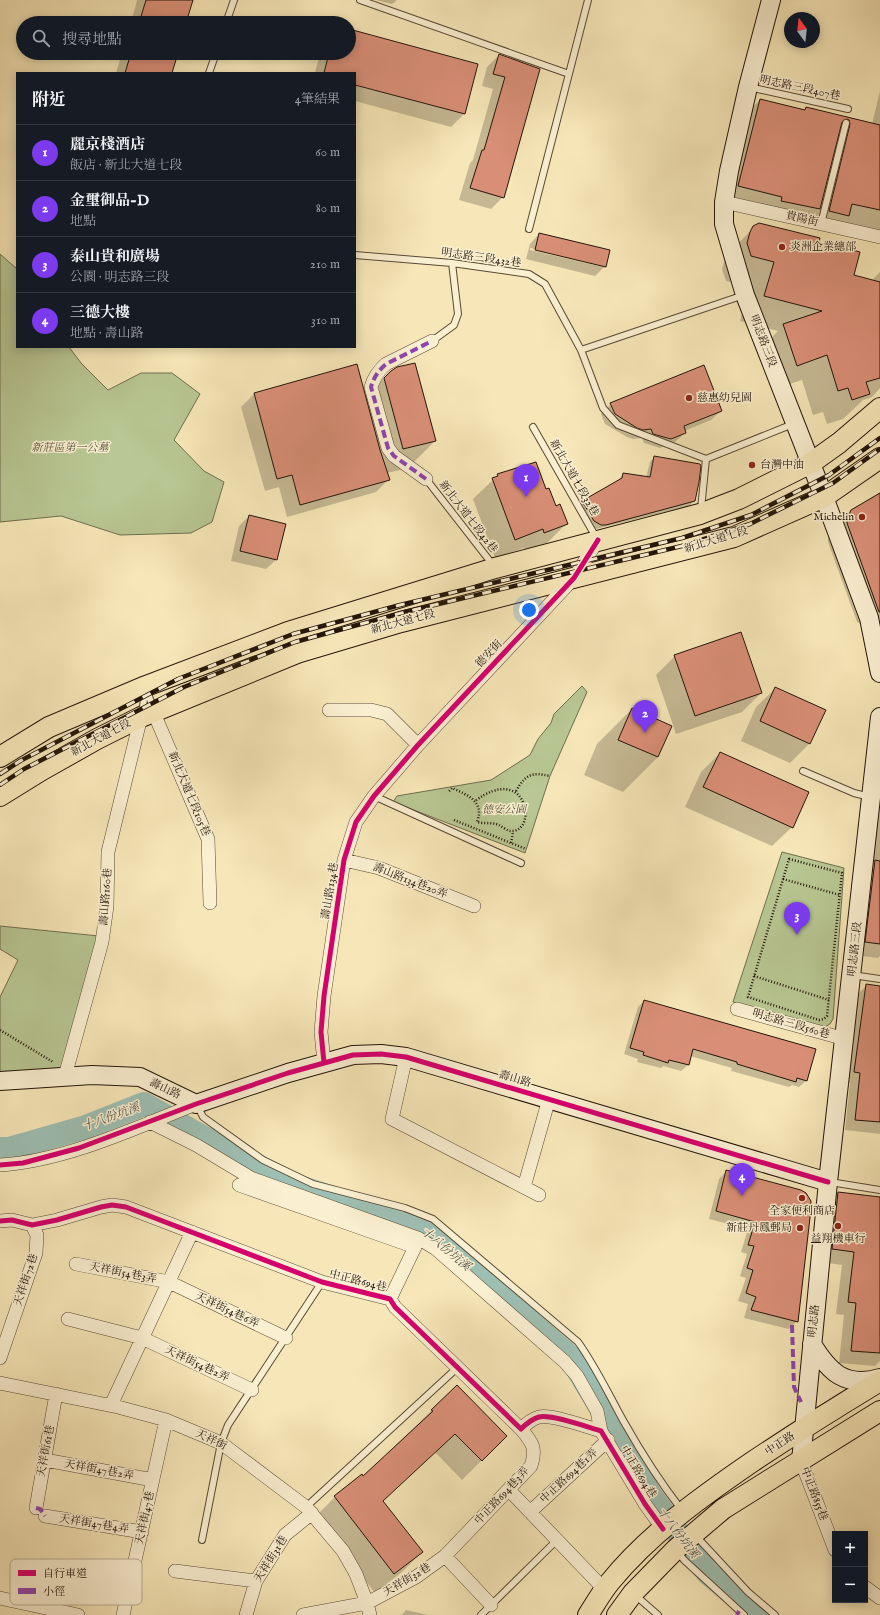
<!DOCTYPE html>
<html lang="zh-TW">
<head>
<meta charset="utf-8">
<style>
	body { margin:0; font-family:"IM FELL English","Noto Serif TC",serif; background:#242831; color:#f1f3f6 }
	.controls { position:absolute; right:12px; bottom:12px; display:grid; overflow:hidden; border-radius:0px; box-shadow:0 2px 10px #0003 }
	.controls button { width:36px; height:36px; display:grid; place-items:center; padding:0; border:0; border-bottom:1px solid #363941; background:#171b24; color:#f1f3f6; font:20px sans-serif }
	.compass { position:absolute; left:784px; top:12px; width:36px; height:36px; border-radius:50%; background:#171b24; box-shadow:0 2px 10px #0003; rotate:345deg }
	.you { position:absolute; left:529px; top:610px; width:14px; height:14px; margin:-10px; border:3px solid #fff; border-radius:50%; background:#1a73e8; box-shadow:0 0 0 6px #1a73e833 }
	.badge { display:grid; place-items:center; width:26px; height:26px; border-radius:50%; background:#7c3aed; color:#fff; font-size:13px; font-weight:700 }
	.pin { position:absolute; translate:-50% -33px; filter:drop-shadow(0 1px 2px #0008) }
	.pin::after { content:''; position:absolute; top:21px; width:14px; height:12px; background:inherit; clip-path:polygon(0 0,100% 0,50% 100%) }
	.list { margin:0; padding:0; list-style:none }
	h2 { display:flex; justify-content:space-between; align-items:center; height:52px; margin:0; padding:0 16px; font-size:17px }
	h2 small { font-size:13px; font-weight:400; color:#9ea1a6 }
	.list li { display:grid; grid-template-columns:26px 1fr auto; gap:12px; align-items:center; box-sizing:border-box; height:56px; padding:0 16px; border-top:1px solid #363941 }
	.list b { display:block; font-size:15px; white-space:nowrap }
	.list p { margin:0; font-size:13px; white-space:nowrap; color:#9ea1a6 }
	.list em { font-size:13px; font-style:normal; color:#9ea1a6 }
	.icon { flex:none; width:22px; height:22px; fill:none; stroke:currentColor; stroke-width:2; stroke-linecap:round; stroke-linejoin:round }
	.map { position:relative; flex:none; width:880px; height:1615px; overflow:hidden }
	.search { position:absolute; background:#171b24; box-shadow:0 2px 10px #0003; left:16px; top:16px; width:340px; height:44px; display:flex; align-items:center; gap:10px; box-sizing:border-box; padding:0 14px; border-radius:22px; color:#9ea1a6; font-size:15px }
	.panel { position:absolute; background:#171b24; box-shadow:0 2px 10px #0003; left:16px; top:72px; width:340px; height:276px; border-radius:0px }
	.map>svg:first-child { display:block }
</style>
</head>
<body>
<div class="map">
<svg width="880" height="1615" viewBox="0 0 880 1615">
	<rect width="100%" height="100%" fill="#f7e7b8"/>
	<filter id="stains"><feTurbulence type="fractalNoise" baseFrequency=".005" numOctaves="4"/><feColorMatrix values="0 0 0 0 .2 0 0 0 0 .09 0 0 0 0 .02 0 0 0 .5 -.17"/></filter>
	<radialGradient id="worn" r=".72"><stop offset=".6" stop-color="#630" stop-opacity="0"/><stop offset="1" stop-color="#630" stop-opacity=".3"/></radialGradient>
	<!-- green -->
	<path fill="#b8c793" stroke="#6e6e4e" d="M0,254L17,269V347H69L81,363L108,390L141,373H172L200,394L174,440L204,471L224,482L212,522L191,533L120,535L61,516L0,522Z
		M582,686L587,692L550,776L525,853L393,802L397,796L491,780L530,755L538,739L551,723L554,714Z
		M782,852L844,868L833,1019L830,1024L823,1028L733,1002Z
		M0,926L99,936L62,1069L0,1072V997L18,960L0,949Z"/>
	<!-- shadow -->
	<path fill="#0003" fill-rule="evenodd" d="M137,0H192L185,23H131Z
		M376,0H397L392,4Z
		M349,30L477,65L464,114L451,127L355,101V73H315L320,53H349Z
		M122,53H176L171,73H116Z
		M499,55L539,69L503,197L491,209L459,200L470,163L473,160L493,89L482,86L487,67Z
		M880,91V231L841,222L831,233L812,229L816,212L802,226L764,218L765,214L721,204L743,117L760,100L804,110L806,108L872,124Z
		M754,227L839,253L843,249L852,276L871,281L880,272V388L872,397L863,400L843,419L827,424L823,412L813,415L802,380L772,390L759,350L778,331L740,321L749,287L726,281L722,269L725,258L729,253Z
		M539,234L605,266L595,276L526,259L530,244ZM530,248L599,264V266L530,250Z
		M357,366L365,397L391,371L435,441L408,468L387,473L389,479L376,492L287,517L279,487L265,491L241,407L254,394Z
		M611,404L721,411L711,420L684,431L685,433L675,442L660,448L644,443L642,438L633,439L627,437L605,424L601,414Z
		M654,457L694,501L689,506L596,529L589,526L578,507L583,502L618,481L623,474L646,478L650,462Z
		M498,475L545,490L567,523L547,543L525,551L524,548L495,558L473,499Z
		M880,492V629L864,626L857,622L828,542V538L832,529L851,510Z
		M249,516L284,525L276,560L266,569L231,561L239,526Z
		M675,656L761,693L742,712L676,734L656,675Z
		M776,688L809,744L790,763L741,741L756,707Z
		M632,709L671,726L658,757L623,792L584,775L597,744Z
		M880,727V956L878,958L853,955Z
		M720,753L792,827L772,846L685,807L701,772Z
		M867,985L880,987V1134L845,1130L850,1083L844,1082L856,996Z
		M644,1001L806,1081L799,1087L792,1085L789,1087L731,1071L732,1068L690,1056L688,1065L681,1071L663,1066L661,1068L637,1062L638,1059L624,1054L638,1007Z
		M727,1171L810,1209L797,1321L789,1329L744,1318L748,1304L738,1301L746,1278L740,1276L747,1254L741,1252L748,1229L709,1219L719,1179Z
		M838,1193L880,1198V1361L875,1366L839,1363L844,1315L836,1314L842,1265L820,1262L826,1205Z
		M457,1386L506,1436L462,1480L435,1452L382,1501L422,1552L402,1572L375,1593L316,1516L335,1497L362,1476L363,1477Z
		M406,1610L428,1615H402Z"/>
	<g fill="none" stroke-linecap="round" stroke-linejoin="round">
		<!-- river -->
		<path stroke="#9ebfb3" stroke-width="24" d="M0,1149H9L86,1127L144,1104L195,1133L296,1186L422,1227L570,1357L624,1446L650,1495L708,1573L759,1615"/>
	</g>
	<!-- building -->
	<path fill="#d98f77" stroke="#231408" d="M146,0H193L186,23H139Z
		M349,29L478,64L465,114L355,85V73H324L329,53H349Z
		M131,53H178L172,73H125Z
		M499,54L540,69L504,198L470,188L482,150H484L505,77L493,74Z
		M760,99L805,110L806,107L880,125V210L852,204L849,216L829,211L850,124L849,120L847,119L842,122L820,209L781,201L782,197L738,186Z
		M759,223L820,238L818,246L842,252L843,247L860,252L854,275L880,282V378L866,382L870,394L852,400L848,388L838,391L827,355L797,366L783,324L822,311L764,296L774,262L751,256L747,243L750,232L753,226Z
		M539,233L610,250L606,267L535,250Z
		M415,363L436,441L403,449L384,378L391,371L397,367Z
		M357,364L380,450L390,480L300,505L292,475L277,479L254,393Z
		M704,365L722,411L684,426L686,433L671,439L653,434L651,429L643,430L637,428L615,414L610,403Z
		M654,456L700,464L701,466L699,482L695,501L606,525H601L594,521L582,501L622,478L623,473L650,477Z
		M536,462L546,489L549,488L556,506L560,504L568,524L544,533L543,529L515,540L492,478L498,476L497,474Z
		M880,493V612H879L847,523V519L851,510Z
		M249,515L286,524L277,560L240,551Z
		M741,632L762,693L695,716L674,655Z
		M775,687L826,710L810,744L760,721Z
		M632,708L672,726L658,757L618,740Z
		M720,752L809,792L793,828L703,787Z
		M875,860L880,861V944L865,942Z
		M866,984L880,986V1122L855,1120L860,1073L854,1072Z
		M644,1000L816,1049L807,1081L797,1078L796,1082L737,1064V1062L693,1049L689,1065L669,1060L668,1063L643,1055L644,1052L630,1048Z
		M726,1170L801,1190L806,1193L811,1201V1209L798,1322L751,1310L756,1297L746,1293L753,1270L747,1268L754,1246L748,1245L755,1222L716,1211Z
		M838,1192L880,1197V1353L851,1351L856,1303L848,1302L854,1252L832,1249Z
		M457,1385L507,1436L482,1461L455,1434L383,1501L423,1552L394,1574L334,1496L362,1474L363,1476L433,1411L431,1410Z"/>
	<g fill="none" stroke-linecap="round" stroke-linejoin="round">
		<!-- lane casing -->
		<g stroke="#584934" stroke-width="8">
			<path id="lane" d="M360,0L569,74
				M226,23L234,0
				M209,73L216,53
				M749,87L848,109
				M821,224L846,123
				M529,229L588,0
				M355,255L452,263L529,274L545,284L581,350L744,295
				M432,341L454,325L458,314L452,263
				M581,350L603,408L618,425L706,459L793,424
				M533,427L597,539
				M426,479L493,565
				M701,509L706,459
				M142,713L146,686L153,709
				M803,771L854,793L870,797
				M374,796L521,863
				M852,975L880,979
				M197,1105L203,1117L263,1160L313,1184L405,1208L433,1219L578,1342C596,1367 609,1395 624,1422C641,1452 660,1482 681,1509
				M830,1182L880,1190
				M306,1507L457,1368
				M695,1535L748,1592L775,1615
				M202,1540L221,1443L228,1425L322,1282
				M678,1552L684,1560L744,1615
				M635,1595L658,1615
				M481,1615L557,1540"/>
		</g>
		<!-- street casing -->
		<g stroke="#584934" stroke-width="14">
			<path id="street" d="M724,202L880,237
				M426,479L394,456L388,448L371,387C374,377 378,371 386,364L432,341
				M329,710H371L387,714L418,745
				M153,711L208,839L210,903
				M344,860L379,868L474,906
				M737,1009L845,1039
				M406,1057L392,1119L539,1195
				M324,1063L321,1032L324,996L344,860L356,822L374,796L418,745L574,578L598,540
				M65,1076L102,942L107,906L108,852L141,717
				M150,1122L196,1145L251,1178L418,1238L436,1249L565,1362L577,1376L597,1411L601,1431
				M0,1165C65,1161 135,1128 196,1104
				M239,1185L415,1247L390,1299
				M524,1187L549,1099
				M0,1221L12,1220L32,1225L57,1220L101,1207L112,1205L126,1207L322,1282L390,1299L395,1307L521,1429C526,1424 532,1419 539,1417C552,1414 587,1427 601,1431L645,1504L663,1529
				M76,1264L169,1282L286,1338
				M68,1319L142,1338L252,1390
				M0,1358L36,1253L37,1235L32,1225
				M0,1383L118,1407L166,1420L221,1443L306,1507L343,1551L356,1574L367,1603L370,1615
				M111,1405L192,1232
				M45,1460L153,1480
				M801,1461L835,1550
				M509,1490L605,1590
				M36,1508L56,1394
				M530,1512L608,1440
				M45,1516L142,1532
				M445,1556L491,1605
				M175,1571L256,1581
				M865,1587L880,1598
				M0,1598L78,1615
				M123,1615L166,1420
				M246,1615L256,1581L285,1535L312,1513
				M303,1615L367,1603L416,1577L445,1556L531,1466C537,1448 532,1442 521,1429"/>
		</g>
		<!-- secondary casing -->
		<g stroke="#231408" stroke-width="20">
			<path id="secondary" d="M771,0L748,87L729,171L724,202V224L745,295L824,497L869,618L880,673
				M0,1081L92,1075L140,1077L196,1104L288,1073L353,1055L381,1054L406,1057L828,1182
				M812,1344C829,1372 845,1388 880,1378
				M801,1461L828,1182L880,717"/>
		</g>
		<!-- primary casing -->
		<g stroke="#231408" stroke-width="22">
			<path id="primary" d="M0,757L49,727L146,686L288,632L495,568L700,514L739,499L811,463L839,443L880,408
				M0,796L42,770L97,739L141,717L297,653L401,622L734,537L824,497L880,458
				M588,1615C595,1604 602,1592 610,1582C649,1534 701,1497 752,1462C794,1434 837,1407 880,1381
				M617,1615L633,1593L676,1549L723,1509L880,1411"/>
		</g>
		<!-- path -->
		<path stroke="#231408" stroke-width="2.5" stroke-dasharray="1 2" stroke-linecap="butt" d="M449,791L452,788C467,795 485,801 477,822C484,824 492,822 499,825C503,827 508,832 513,831C538,828 526,763 475,801
			M516,791C526,774 531,772 550,776
			M454,820L526,849
			M511,843L513,832
			M789,859L842,873L827,1016L824,1019L819,1020L748,997Z
			M783,879L840,895
			M754,976L829,1000
			M0,1030L53,1062"/>
		<!-- lane -->
		<use href="#lane" stroke="#faefd1" stroke-width="6"/>
		<!-- street -->
		<use href="#street" stroke="#faefd1" stroke-width="13"/>
		<!-- secondary -->
		<use href="#secondary" stroke="#faefd1" stroke-width="18"/>
		<!-- primary -->
		<use href="#primary" stroke="#f7e7b8" stroke-width="20"/>
		<!-- rail casing -->
		<g stroke="#231408" stroke-width="4.5">
			<path id="rail" d="M0,774L20,761L178,679L293,634L400,605L682,538L751,515L829,475L880,438
				M0,785L24,769L184,687L295,642L405,612L686,545L750,524L833,483L880,449"/>
		</g>
		<!-- rail -->
		<use href="#rail" stroke="#faefd1" stroke-width="3" stroke-dasharray="9" stroke-linecap="butt"/>
		<!-- quiet -->
		<path stroke="#8e44ad" stroke-width="4" stroke-dasharray="8 4" stroke-linecap="butt" d="M426,479L394,456L388,448L371,387C374,377 378,371 386,364L432,341
			M792,1325L794,1387L801,1402
			M36,1508L40,1509L45,1516
			M737,1615L739,1611"/>
		<!-- cycleway casing -->
		<g stroke="#faefd1" stroke-width="8">
			<path id="cycleway" d="M324,1063L321,1032L324,996L344,860L356,822L374,796L418,745L574,578L598,540
				M0,1165L23,1163L79,1148L196,1104L288,1073L353,1055L381,1054L406,1057L828,1182
				M0,1221L12,1220L32,1225L57,1220L101,1207L112,1205L126,1207L322,1282L390,1299L395,1307L521,1429C526,1424 532,1419 539,1417C552,1414 587,1427 601,1431L645,1504L663,1529"/>
		</g>
		<!-- cycleway -->
		<use href="#cycleway" stroke="#d6006c" stroke-width="5"/>
	</g>
	<!-- markers -->
	<g fill="#8f2418" stroke="#faefd1" stroke-width="1.5">
		<circle cx="782" cy="247" r="4"/>
		<circle cx="689" cy="398" r="4"/>
		<circle cx="752" cy="465" r="4"/>
		<circle cx="862" cy="517" r="4"/>
		<circle cx="802" cy="1198" r="4"/>
		<circle cx="838" cy="1226" r="4"/>
		<circle cx="800" cy="1228" r="4"/>
	</g>
	<g text-anchor="middle" dominant-baseline="central" stroke-width="3" stroke-linejoin="round" paint-order="stroke">
		<!-- street labels -->
		<g font-size="11" fill="#231408" stroke="#faefd1">
			<text transform="translate(800 88) rotate(12)">明志路三段407巷</text>
			<text transform="translate(802 219) rotate(13)">貴陽街</text>
			<text transform="translate(481 258) rotate(8)">明志路三段432巷</text>
			<text transform="translate(763 341) rotate(69)">明志路三段</text>
			<text transform="translate(574 478) rotate(60)">新北大道七段32巷</text>
			<text transform="translate(468 517) rotate(52)">新北大道七段42巷</text>
			<text transform="translate(716 540) rotate(-17)">新北大道七段</text>
			<text transform="translate(403 622) rotate(-15)">新北大道七段</text>
			<text transform="translate(489 654) rotate(-47)">德安街</text>
			<text transform="translate(101 738) rotate(-28)">新北大道七段</text>
			<text transform="translate(189 794) rotate(67)">新北大道七段105巷</text>
			<text transform="translate(410 881) rotate(21)">壽山路134巷20弄</text>
			<text transform="translate(330 891) rotate(-81)">壽山路134巷</text>
			<text transform="translate(106 897) rotate(-86)">壽山路160巷</text>
			<text transform="translate(855 949) rotate(-84)">明志路三段</text>
			<text transform="translate(791 1024) rotate(16)">明志路三段560巷</text>
			<text transform="translate(515 1079) rotate(16)">壽山路</text>
			<text transform="translate(165 1089) rotate(25)">壽山路</text>
			<text transform="translate(123 1273) rotate(11)">天祥街54巷3弄</text>
			<text transform="translate(26 1280) rotate(-72)">天祥街72巷</text>
			<text transform="translate(358 1281) rotate(14)">中正路694巷</text>
			<text transform="translate(227 1310) rotate(25)">天祥街54巷6弄</text>
			<text transform="translate(814 1321) rotate(-84)">明志路</text>
			<text transform="translate(197 1364) rotate(25)">天祥街54巷2弄</text>
			<text transform="translate(211 1440) rotate(26)">天祥街</text>
			<text transform="translate(780 1444) rotate(-33)">中正路</text>
			<text transform="translate(46 1451) rotate(-79)">天祥街61巷</text>
			<text transform="translate(99 1470) rotate(10)">天祥街47巷2弄</text>
			<text transform="translate(638 1472) rotate(59)">中正路694巷</text>
			<text transform="translate(569 1476) rotate(-43)">中正路694巷1弄</text>
			<text transform="translate(814 1494) rotate(69)">中正路855巷</text>
			<text transform="translate(502 1496) rotate(-47)">中正路694巷3弄</text>
			<text transform="translate(145 1518) rotate(-78)">天祥街47巷</text>
			<text transform="translate(94 1524) rotate(9)">天祥街47巷4弄</text>
			<text transform="translate(271 1559) rotate(-58)">天祥街31巷</text>
			<text transform="translate(407 1580) rotate(-31)">天祥街32巷</text>
		</g>
		<!-- poi labels -->
		<g font-size="11" fill="#231408" stroke="#faefd1" text-anchor="start">
			<text x="790" y="247">炎洲企業總部</text>
			<text x="697" y="398">慈惠幼兒園</text>
			<text x="760" y="465">台灣中油</text>
			<text x="854" y="517" text-anchor="end">Michelin</text>
			<text x="802" y="1211" text-anchor="middle">全家便利商店</text>
			<text x="792" y="1228" text-anchor="end">新莊丹鳳郵局</text>
			<text x="838" y="1239" text-anchor="middle">益翔機車行</text>
		</g>
		<!-- park labels -->
		<g font-size="11" font-style="italic" fill="#575339" stroke="#faefd1">
			<text x="70" y="448">新莊區第一公墓</text>
			<text x="504" y="810">德安公園</text>
		</g>
		<!-- water labels -->
		<g font-size="12" font-style="italic" fill="#4e5044" stroke="#faefd1">
			<text transform="translate(111 1117) rotate(-20)">十八份坑溪</text>
			<text transform="translate(446 1249) rotate(40)">十八份坑溪</text>
			<text transform="translate(678 1533) rotate(53)">十八份坑溪</text>
		</g>
	</g>
	<!-- legend -->
	<rect x="10" y="1559" width="132" height="46" rx="6" fill="#faefd1" stroke="#baad95" stroke-width="1"/>
	<rect x="18" y="1570" width="18" height="6" fill="#d6006c"/>
	<rect x="18" y="1588" width="18" height="6" fill="#8e44ad"/>
	<g font-size="11" fill="#231408">
		<text x="43" y="1577">自行車道</text>
		<text x="43" y="1595">小徑</text>
	</g>
	<rect width="100%" height="100%" filter="url(#stains)"/>
	<rect width="100%" height="100%" fill="url(#worn)"/>
</svg>
<div class="controls">
<button>+</button>
<button>−</button>
</div>
<svg class="compass" viewBox="-18 -18 36 36"><path d="M0-13l5 13h-10z" fill="#e53935"/><path d="M0 13l5-13h-10z" fill="#9ea1a6"/></svg>
<div class="you"></div>
<div class="pin badge" style="left:526px;top:497px">1</div>
<div class="pin badge" style="left:645px;top:733px">2</div>
<div class="pin badge" style="left:797px;top:935px">3</div>
<div class="pin badge" style="left:742px;top:1196px">4</div>
<div class="search"><svg class="icon" aria-label="search" viewBox="0 0 24 24"><circle cx="10" cy="10" r="6"/><path d="M15 15l6 6"/></svg>搜尋地點</div>
<section class="panel">
<h2>附近<small>4筆結果</small></h2>
<ul class="list">
<li><span class="badge">1</span><div><b>麗京棧酒店</b><p>飯店 · 新北大道七段</p></div><em>60 m</em></li>
<li><span class="badge">2</span><div><b>金璽御品-D</b><p>地點</p></div><em>80 m</em></li>
<li><span class="badge">3</span><div><b>泰山貴和廣場</b><p>公園 · 明志路三段</p></div><em>210 m</em></li>
<li><span class="badge">4</span><div><b>三德大樓</b><p>地點 · 壽山路</p></div><em>310 m</em></li>
</ul>
</section>
</div>
</body>
</html>
